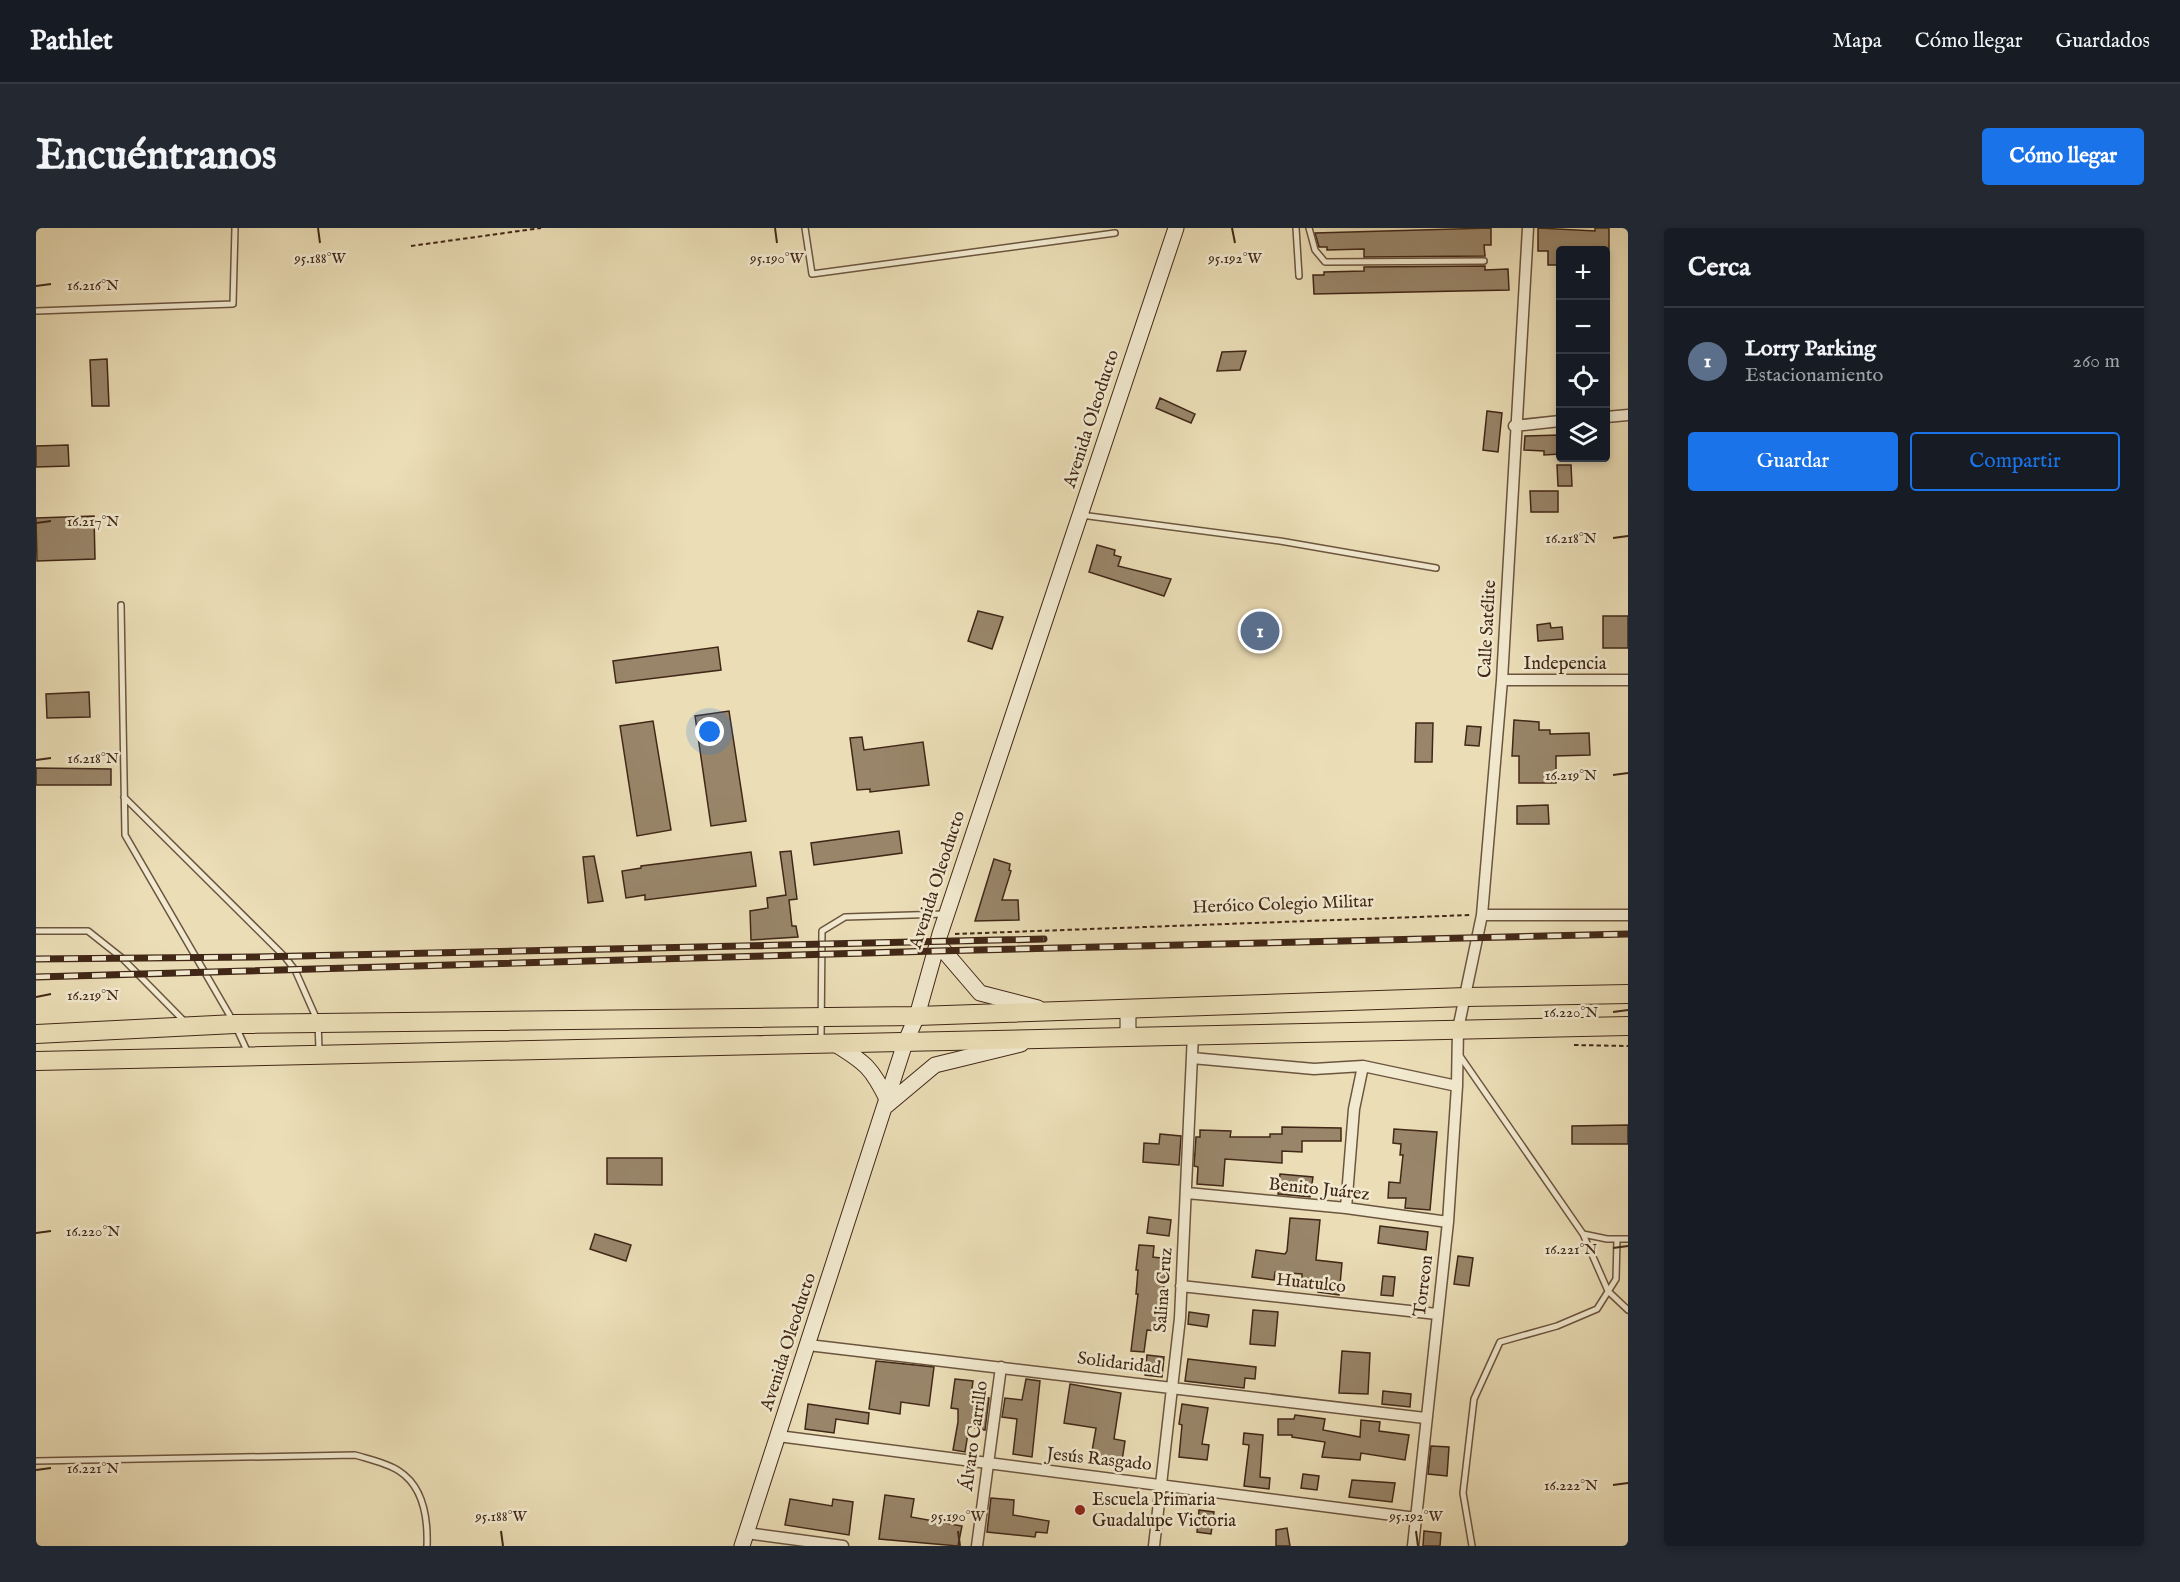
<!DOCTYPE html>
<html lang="es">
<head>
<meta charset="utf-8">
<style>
	body { margin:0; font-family:"IM FELL English",serif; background:#242831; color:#f1f3f6 }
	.controls { position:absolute; right:18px; top:18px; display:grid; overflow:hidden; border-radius:6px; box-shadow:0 3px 9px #0003 }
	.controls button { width:54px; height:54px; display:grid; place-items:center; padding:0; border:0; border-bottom:2px solid #363941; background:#171b24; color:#f1f3f6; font:30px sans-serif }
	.you { position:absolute; left:674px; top:504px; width:21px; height:21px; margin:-15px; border:4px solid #fff; border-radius:50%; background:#1a73e8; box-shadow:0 0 0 9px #1a73e833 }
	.badge { display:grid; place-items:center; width:39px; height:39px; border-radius:50%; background:#1a73e8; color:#fff; font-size:20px; font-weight:700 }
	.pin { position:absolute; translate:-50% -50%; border:3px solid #fff; box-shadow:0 2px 6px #0006 }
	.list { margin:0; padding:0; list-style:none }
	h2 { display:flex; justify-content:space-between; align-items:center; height:78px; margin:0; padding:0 24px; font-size:26px }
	h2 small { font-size:20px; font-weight:400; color:#9ea1a6 }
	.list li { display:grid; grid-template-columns:39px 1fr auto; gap:18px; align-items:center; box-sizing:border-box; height:108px; padding:0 24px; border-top:2px solid #363941 }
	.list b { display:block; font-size:22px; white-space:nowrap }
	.list p { margin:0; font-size:20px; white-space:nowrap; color:#9ea1a6 }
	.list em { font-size:20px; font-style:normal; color:#9ea1a6 }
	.actions { display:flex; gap:12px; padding:18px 24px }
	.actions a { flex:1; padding:14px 0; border:2px solid #1a73e8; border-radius:6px; text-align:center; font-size:21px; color:#1a73e8 }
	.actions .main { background:#1a73e8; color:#fff }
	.icon { flex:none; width:33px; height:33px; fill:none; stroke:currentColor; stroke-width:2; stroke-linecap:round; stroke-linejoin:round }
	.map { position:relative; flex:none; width:1592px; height:1318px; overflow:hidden; border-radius:6px }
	header { display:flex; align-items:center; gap:36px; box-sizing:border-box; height:84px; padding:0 30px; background:#171b24; border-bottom:2px solid #363941 }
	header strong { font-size:28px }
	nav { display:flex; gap:33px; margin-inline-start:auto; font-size:21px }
	.intro { display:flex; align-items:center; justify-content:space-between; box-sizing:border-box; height:144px; padding:0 36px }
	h1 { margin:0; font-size:42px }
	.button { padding:15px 27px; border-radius:6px; background:#1a73e8; color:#fff; font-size:21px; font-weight:700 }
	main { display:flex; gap:36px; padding:0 36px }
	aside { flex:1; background:#171b24; border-radius:6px; box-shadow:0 3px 9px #0003 }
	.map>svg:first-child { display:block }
</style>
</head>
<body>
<header>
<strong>Pathlet</strong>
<nav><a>Mapa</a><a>Cómo llegar</a><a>Guardados</a></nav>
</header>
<div class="intro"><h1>Encuéntranos</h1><a class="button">Cómo llegar</a></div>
<main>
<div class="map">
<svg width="1592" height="1318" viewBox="0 0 1592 1318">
	<rect width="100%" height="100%" fill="#ebdeb7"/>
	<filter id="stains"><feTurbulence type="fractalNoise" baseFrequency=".00333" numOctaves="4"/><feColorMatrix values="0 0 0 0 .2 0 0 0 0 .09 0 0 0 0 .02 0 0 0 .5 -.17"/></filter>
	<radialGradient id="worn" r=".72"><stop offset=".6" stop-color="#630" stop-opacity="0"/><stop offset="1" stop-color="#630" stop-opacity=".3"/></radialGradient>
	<!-- building -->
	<path fill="#99866a" stroke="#412717" stroke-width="1.5" d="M1455,0V17H1448L1449,28L1328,29V21L1291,22V19H1283L1279,5Z
		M1502,0L1559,3V0H1573V21L1524,22V37H1512V23H1502Z
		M1449,38V42L1472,41L1473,62L1278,66L1277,47H1288V44L1328,43V39Z
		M1210,123L1204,142L1181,143L1186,124Z
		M71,131L73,178H56L54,132Z
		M1124,170L1159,186L1155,195L1120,180Z
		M1451,183L1466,185L1462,224L1447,222Z
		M1524,207V226L1508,227V223L1488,222L1489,208Z
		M32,217L33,238L0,239V218Z
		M1521,237H1535L1536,258H1522Z
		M1494,263H1522V284H1495Z
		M58,288L59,331L1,333L0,290Z
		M1061,317L1079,322L1078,327L1085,329L1082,338L1135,351L1128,368L1053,344Z
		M942,383L967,389L956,421L932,413Z
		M1567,388H1592V420H1567Z
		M1514,395L1515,400L1526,399L1527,411L1502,413L1501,397Z
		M682,419L685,442L580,455L577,433Z
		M53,464L54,489L11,490L10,466Z
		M693,483L710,593L675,598L659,488Z
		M1478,492L1503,494V502H1514V506L1553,505L1554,527L1520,528V555H1483V528H1476Z
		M617,493L635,602L601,608L584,498Z
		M1380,495H1397L1396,534H1379Z
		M1431,498L1445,499L1443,518L1429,517Z
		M826,509L828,522L887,514L893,557L834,564V561L821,562L814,510Z
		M0,540L75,541V557H0Z
		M1512,577L1513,596H1481V578Z
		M863,603L866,625L778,637L775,615Z
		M755,623L761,671L753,672L756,698H760L762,709L715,712L714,683L732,680L731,670L750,667L744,624Z
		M715,624L720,658L609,672V667L590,670L586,643L605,640V638Z
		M558,628L567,673L552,675L547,629Z
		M958,631L974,636L973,642L975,643L966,672H982L983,692L939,693Z
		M1592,897V916H1536V898Z
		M1246,899L1305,900V913H1266V924L1246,923V935L1189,931L1187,958L1161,956L1162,939L1158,938L1160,909H1164V902L1195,903L1194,909H1234V906H1246Z
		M1358,901L1401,904L1394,982L1369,980L1370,970H1352L1353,954L1364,955L1367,927H1364L1365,916L1357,915Z
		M1124,906L1145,908L1143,937L1107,934L1108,915L1123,916Z
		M571,930H626V957L571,956Z
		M1244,946L1277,949L1274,969L1242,966Z
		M1113,989L1135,992L1133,1008L1111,1005Z
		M1254,990L1284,992L1280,1032L1306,1035L1303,1067L1282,1064L1283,1052L1266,1050V1046L1239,1044L1238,1052L1216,1049L1220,1022L1249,1026L1251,1023Z
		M1344,998L1392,1004L1390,1022L1342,1015Z
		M559,1006L595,1017L590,1033L554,1021Z
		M1103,1017L1118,1018L1117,1029L1132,1031L1121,1103L1111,1102L1108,1124L1095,1123L1102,1066H1100L1102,1042H1100Z
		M1422,1028L1437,1030L1433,1058L1418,1056Z
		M1347,1048L1359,1049L1357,1068L1345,1067Z
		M1217,1082L1242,1084L1239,1118L1214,1116Z
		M1153,1084L1173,1087L1171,1099L1152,1096Z
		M1306,1123L1334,1125L1332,1166L1303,1165Z
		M1111,1127L1128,1129L1126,1149L1109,1147Z
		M1152,1131L1220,1139L1219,1151L1209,1150L1208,1160L1149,1153Z
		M840,1133L898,1139L893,1178L865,1174L864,1186L833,1181Z
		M919,1151L937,1153L935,1168L953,1170L949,1202L933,1199L929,1224L917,1222L922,1194V1181L915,1180Z
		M990,1151L1004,1153L996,1229L977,1226L981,1191L966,1189L969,1170L986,1172Z
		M1034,1156L1085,1165L1078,1211L1089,1213L1086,1233L1055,1229L1060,1200L1028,1195Z
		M1347,1163L1375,1166L1374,1179L1346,1176Z
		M772,1176L833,1185L832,1196L800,1191L798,1205L769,1201Z
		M1146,1176L1172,1180L1166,1216L1173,1217L1171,1232L1143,1229L1146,1197L1143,1196Z
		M1259,1187L1289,1191L1287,1202L1324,1209L1325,1192L1344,1194L1343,1203L1373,1207L1369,1232L1325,1225L1324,1232L1286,1229L1289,1214L1256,1209V1207H1242V1191H1258Z
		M1208,1205L1227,1207L1224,1249L1234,1250L1233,1261L1208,1258L1213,1217L1207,1216Z
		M1395,1218L1413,1219L1411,1248L1392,1246Z
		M1267,1246L1283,1248L1281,1262L1265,1260Z
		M1316,1252L1359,1255L1356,1274L1313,1269Z
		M849,1267L878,1271L875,1289L926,1298L922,1318L843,1311Z
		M955,1270L978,1272L977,1287L1013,1293L1011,1305L1000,1304L999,1309L951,1304Z
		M754,1271L796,1278L797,1271L817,1274L813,1307L749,1297Z
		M1163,1282L1178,1284L1175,1306L1161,1304Z
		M1251,1300L1254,1318H1240V1302Z
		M1388,1303L1405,1305L1404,1318H1387Z"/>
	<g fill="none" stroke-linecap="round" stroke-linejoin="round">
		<!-- lane casing -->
		<g stroke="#6c553f" stroke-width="8">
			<path id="lane" d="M769,0L776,46L1079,5
				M1260,0L1263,48
				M1273,0L1279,22L1289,34L1448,33
				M0,83L197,76L199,0
				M1045,287L1244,313L1400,340
				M85,377L89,607L197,793
				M88,569L249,729L259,742L282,794L283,822
				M0,703H52L86,730L149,794
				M201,801L212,825
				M785,812L786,703L809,689L909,686
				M1424,828L1547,1006L1571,1011H1592
				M1547,1006L1572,1063L1592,1082
				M0,1233L319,1227C332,1231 351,1235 363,1243C388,1259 392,1290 391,1318
				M1436,1318L1427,1265L1438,1171L1464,1114L1521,1098L1561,1081L1580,1051L1581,1011"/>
		</g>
		<!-- street casing -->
		<g stroke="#6c553f" stroke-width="13">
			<path id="street" d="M1570,189L1592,187
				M1478,198L1524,193
				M1466,452H1592
				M1446,687H1592
				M1156,830L1278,841L1327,838L1421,858
				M1151,965L1310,980L1412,994
				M1310,980L1318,881L1327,838
				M1145,1058L1401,1086
				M772,1117L1389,1190
				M742,1208L1380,1290
				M710,1305L807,1318
				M941,1318L965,1139
				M1118,1318L1144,1090L1157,806
				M1377,1318L1412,994L1421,858L1422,801L1446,687L1466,452L1492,0"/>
		</g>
		<!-- secondary casing -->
		<g stroke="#412717" stroke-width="17">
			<path id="secondary" d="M902,716L944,765L1002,780
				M1092,807V780
				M799,816C830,835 836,840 852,873
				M850,878L899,837L985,816
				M706,1318L869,815L881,788L904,706L1140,0"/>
		</g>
		<!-- primary casing -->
		<g stroke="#412717" stroke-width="20">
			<path id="primary" d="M0,806L199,796L881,788L1430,769L1592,766
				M0,833L1592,798"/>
		</g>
		<!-- path -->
		<path stroke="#412717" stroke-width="2" stroke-dasharray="4.5 3" stroke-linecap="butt" d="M375,18L505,0
			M919,706L1435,687
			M1538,817L1592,818"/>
		<!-- lane -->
		<use href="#lane" stroke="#f2ead0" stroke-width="5"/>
		<!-- street -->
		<use href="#street" stroke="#f2ead0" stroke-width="10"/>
		<!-- secondary -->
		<use href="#secondary" stroke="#f2ead0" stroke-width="15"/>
		<!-- primary -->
		<use href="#primary" stroke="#ebdeb7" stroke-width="18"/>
		<!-- rail casing -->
		<g stroke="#412717" stroke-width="7">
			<path id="rail" d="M0,731L219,729L1008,711
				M0,749L900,723L1592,706"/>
		</g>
		<!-- rail -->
		<use href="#rail" stroke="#f2ead0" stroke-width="4.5" stroke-dasharray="14" stroke-linecap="butt"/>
	</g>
	<!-- ticks -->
	<path fill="none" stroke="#412717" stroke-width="2" d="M282,0L284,15M739,0L741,15M1196,0L1199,15M0,58L15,56M0,295L15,293M1577,310L1592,308M0,532L15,530M1577,547L1592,545M0,769L15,766M1577,784L1592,782M0,1005L15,1003M1577,1020L1592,1018M0,1242L15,1240M1577,1257L1592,1255M465,1303L467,1318M922,1303L924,1318M1380,1303L1382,1318"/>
	<!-- markers -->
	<circle fill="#8f2418" stroke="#f2ead0" stroke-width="2" cx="1044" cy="1282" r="6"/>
	<g text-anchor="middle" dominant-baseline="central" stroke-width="5" stroke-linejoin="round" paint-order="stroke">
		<!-- street labels -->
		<g font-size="18" fill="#412717" stroke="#f2ead0">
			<text transform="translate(1056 191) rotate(-72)">Avenida Oleoducto</text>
			<text transform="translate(1452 401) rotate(-87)">Calle Satélite</text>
			<text x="1529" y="436">Indepencia</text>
			<text transform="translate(902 652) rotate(-72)">Avenida Oleoducto</text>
			<text transform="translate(1247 677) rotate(-2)">Heróico Colegio Militar</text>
			<text transform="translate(1283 962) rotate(6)">Benito Juárez</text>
			<text transform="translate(1275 1056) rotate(6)">Huatulco</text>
			<text transform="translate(1388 1058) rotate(-83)">Torreon</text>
			<text transform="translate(1128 1062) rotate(-86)">Salina Cruz</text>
			<text transform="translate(753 1114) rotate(-72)">Avenida Oleoducto</text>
			<text transform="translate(1083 1136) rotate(7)">Solidaridad</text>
			<text transform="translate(939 1208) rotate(-82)">Álvaro Carrillo</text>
			<text transform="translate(1063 1232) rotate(6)">Jesús Rasgado</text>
		</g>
		<!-- poi labels -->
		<g font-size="18" fill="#412717" stroke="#f2ead0" text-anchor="start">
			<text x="1056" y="1272">Escuela Primaria<tspan x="1056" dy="21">Guadalupe Victoria</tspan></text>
		</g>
	</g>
	<g font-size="15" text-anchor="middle" fill="#412717" stroke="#f2ead0" stroke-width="5" stroke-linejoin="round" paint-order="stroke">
		<text x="284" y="35">95.188°W</text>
		<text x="741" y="35">95.190°W</text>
		<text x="1199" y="35">95.192°W</text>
		<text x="57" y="62">16.216°N</text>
		<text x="57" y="298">16.217°N</text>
		<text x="1535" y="315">16.218°N</text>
		<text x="57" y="535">16.218°N</text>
		<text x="1535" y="552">16.219°N</text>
		<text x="57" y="772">16.219°N</text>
		<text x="1535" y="789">16.220°N</text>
		<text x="57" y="1008">16.220°N</text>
		<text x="1535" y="1026">16.221°N</text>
		<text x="57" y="1245">16.221°N</text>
		<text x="1535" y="1262">16.222°N</text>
		<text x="465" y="1293">95.188°W</text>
		<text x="922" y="1293">95.190°W</text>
		<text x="1380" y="1293">95.192°W</text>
	</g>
	<rect width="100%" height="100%" filter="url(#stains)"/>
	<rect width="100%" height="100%" fill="url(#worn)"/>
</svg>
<div class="controls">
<button>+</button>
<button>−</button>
<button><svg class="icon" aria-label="locate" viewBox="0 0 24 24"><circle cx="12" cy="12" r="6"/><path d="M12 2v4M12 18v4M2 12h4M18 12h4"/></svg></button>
<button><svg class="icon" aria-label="layers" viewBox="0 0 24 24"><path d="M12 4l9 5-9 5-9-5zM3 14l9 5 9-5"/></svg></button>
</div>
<div class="you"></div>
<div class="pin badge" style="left:1224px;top:403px;background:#5c6f8a">1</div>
</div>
<aside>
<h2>Cerca<small></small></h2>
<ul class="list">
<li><span class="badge" style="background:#5c6f8a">1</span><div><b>Lorry Parking</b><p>Estacionamiento</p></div><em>260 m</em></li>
</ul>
<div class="actions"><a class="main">Guardar</a><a>Compartir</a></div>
</aside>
</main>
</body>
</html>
